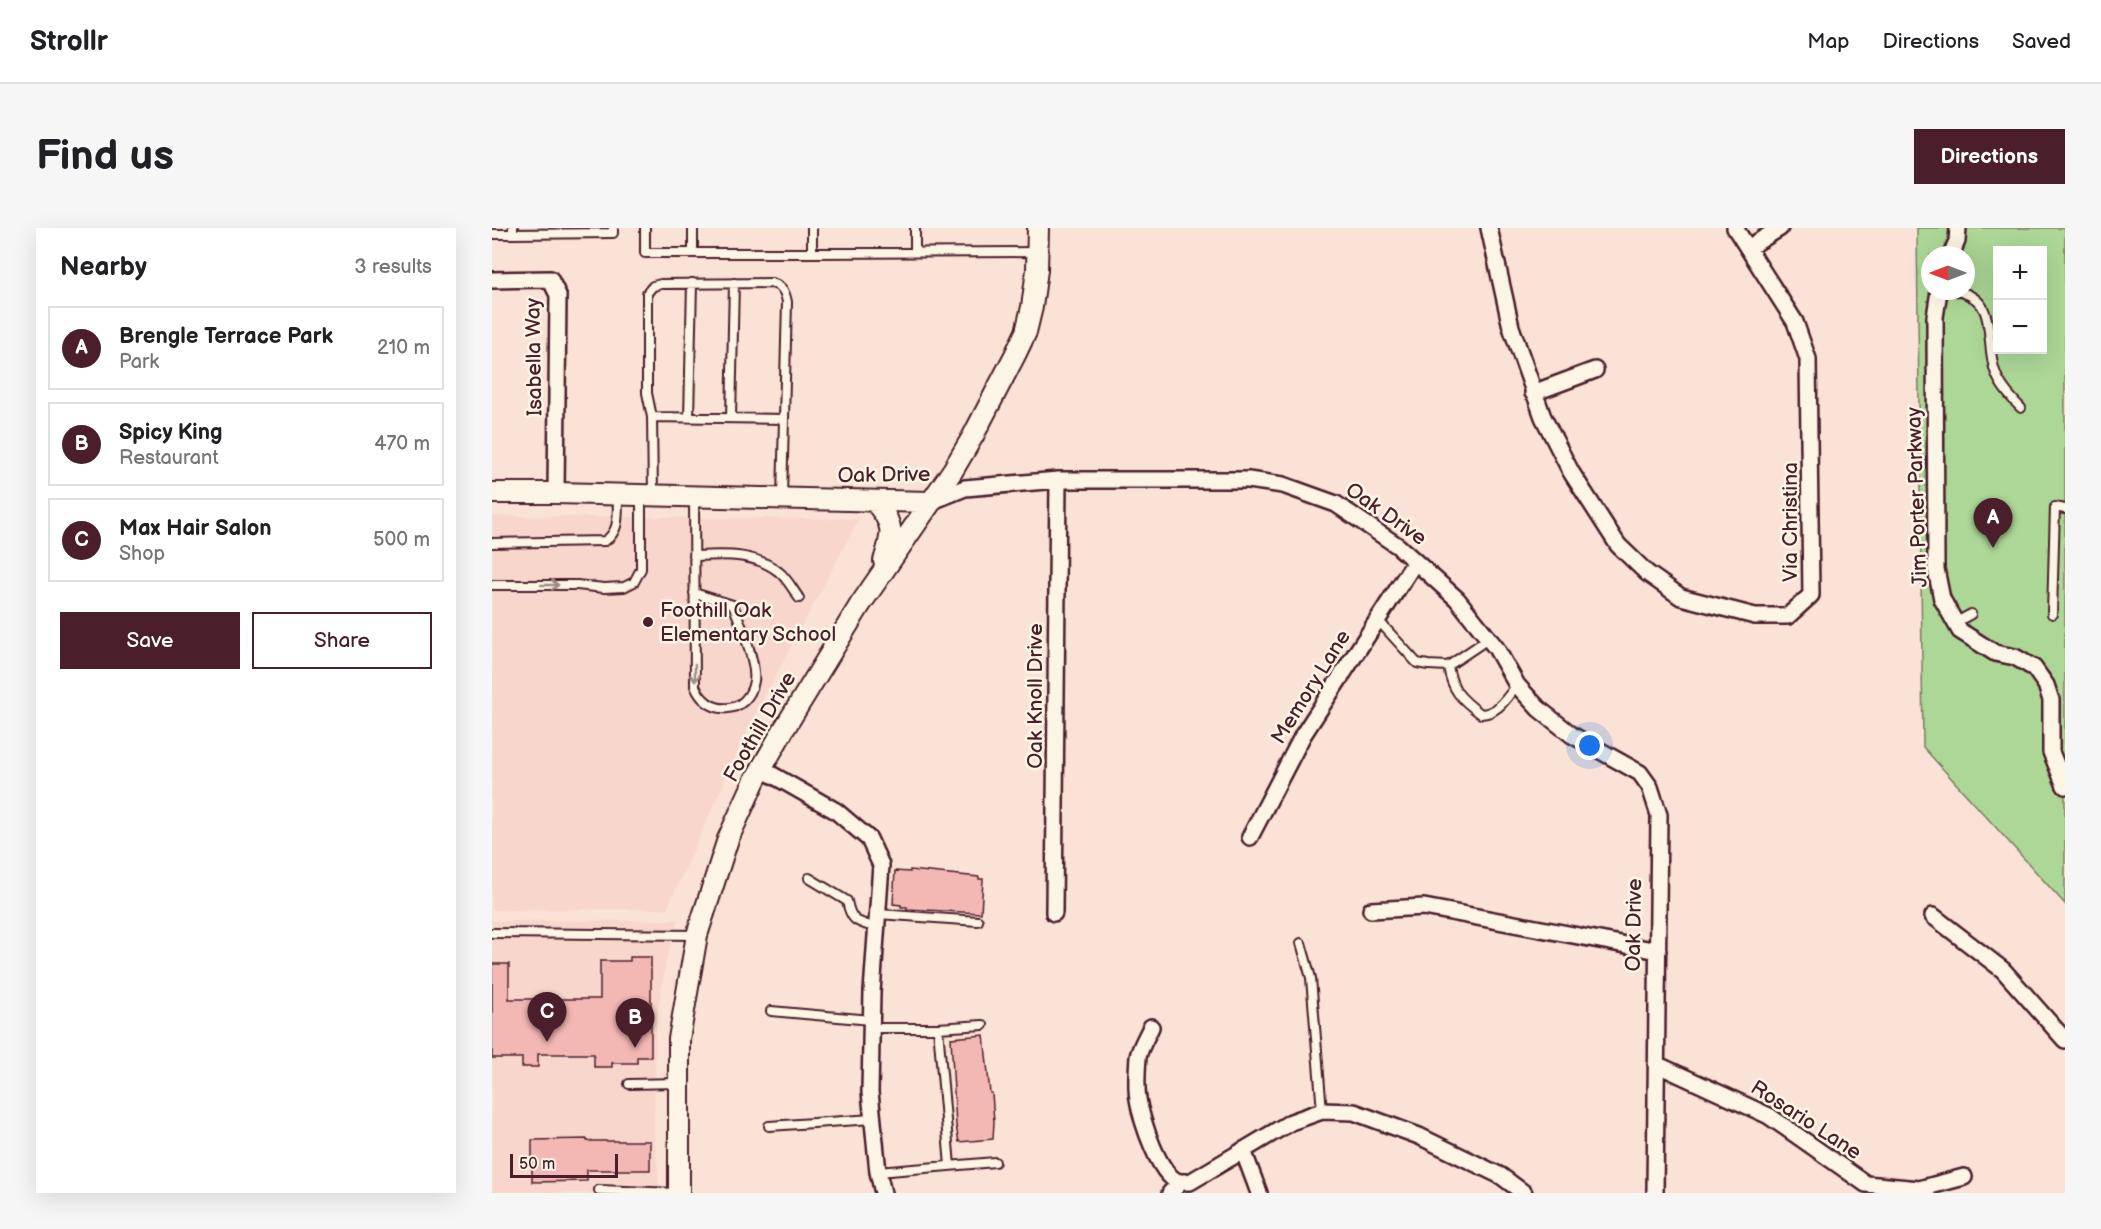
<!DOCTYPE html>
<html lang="en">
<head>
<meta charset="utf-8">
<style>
	body { margin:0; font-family:"Balsamiq Sans",sans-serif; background:#f6f6f6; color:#202124 }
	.controls { position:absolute; right:18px; top:18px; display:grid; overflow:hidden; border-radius:0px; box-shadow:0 6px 24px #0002 }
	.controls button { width:54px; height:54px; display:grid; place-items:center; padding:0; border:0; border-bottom:2px solid #e0e0e0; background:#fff; color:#202124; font:30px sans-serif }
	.compass { position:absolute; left:1429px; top:18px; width:54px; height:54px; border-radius:50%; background:#fff; box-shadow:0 6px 24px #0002; rotate:270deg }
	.scale { position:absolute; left:18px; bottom:15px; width:108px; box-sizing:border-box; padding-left:6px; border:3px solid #4a1f2b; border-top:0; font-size:16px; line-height:21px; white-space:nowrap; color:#4a1f2b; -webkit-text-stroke:4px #fcf5e5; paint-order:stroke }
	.you { position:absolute; left:1098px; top:518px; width:21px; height:21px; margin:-15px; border:4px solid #fff; border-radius:50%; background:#1a73e8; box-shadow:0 0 0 9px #1a73e833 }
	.badge { display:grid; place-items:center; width:39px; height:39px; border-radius:50%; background:#4a1f2b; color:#fff; font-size:20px; font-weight:700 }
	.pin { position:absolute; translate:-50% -50px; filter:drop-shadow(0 2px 3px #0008) }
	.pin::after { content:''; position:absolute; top:32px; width:21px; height:18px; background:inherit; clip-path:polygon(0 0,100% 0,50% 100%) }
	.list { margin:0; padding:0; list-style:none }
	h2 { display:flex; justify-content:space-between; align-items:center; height:78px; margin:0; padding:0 24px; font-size:26px }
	h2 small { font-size:20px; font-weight:400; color:#757577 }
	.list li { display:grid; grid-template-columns:39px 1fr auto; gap:18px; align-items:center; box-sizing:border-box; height:84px; margin:0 12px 12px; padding:0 12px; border:2px solid #e0e0e0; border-radius:0px }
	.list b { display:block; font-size:22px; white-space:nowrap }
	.list p { margin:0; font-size:20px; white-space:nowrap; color:#757577 }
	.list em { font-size:20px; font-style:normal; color:#757577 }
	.actions { display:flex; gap:12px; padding:18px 24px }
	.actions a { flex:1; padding:14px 0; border:2px solid #4a1f2b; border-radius:0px; text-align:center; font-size:21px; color:#4a1f2b }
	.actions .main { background:#4a1f2b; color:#fff }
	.map { position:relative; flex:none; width:1573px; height:965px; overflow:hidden; border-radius:0px }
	header { display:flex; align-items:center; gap:36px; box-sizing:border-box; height:84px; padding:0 30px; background:#fff; border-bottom:2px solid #e0e0e0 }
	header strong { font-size:28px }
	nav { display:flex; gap:33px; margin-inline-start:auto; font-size:21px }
	.intro { display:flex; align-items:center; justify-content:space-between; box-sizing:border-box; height:144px; padding:0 36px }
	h1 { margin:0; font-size:42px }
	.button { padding:15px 27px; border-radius:0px; background:#4a1f2b; color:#fff; font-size:21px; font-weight:700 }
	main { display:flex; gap:36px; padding:0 36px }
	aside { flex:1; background:#fff; border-radius:0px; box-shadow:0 6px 24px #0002 }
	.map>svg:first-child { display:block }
</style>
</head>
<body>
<header>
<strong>Strollr</strong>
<nav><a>Map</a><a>Directions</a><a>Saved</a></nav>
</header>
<div class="intro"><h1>Find us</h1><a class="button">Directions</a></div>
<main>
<aside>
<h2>Nearby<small>3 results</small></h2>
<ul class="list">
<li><span class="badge">A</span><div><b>Brengle Terrace Park</b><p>Park</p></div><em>210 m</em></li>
<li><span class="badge">B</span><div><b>Spicy King</b><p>Restaurant</p></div><em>470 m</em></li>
<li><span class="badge">C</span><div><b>Max Hair Salon</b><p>Shop</p></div><em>500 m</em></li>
</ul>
<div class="actions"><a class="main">Save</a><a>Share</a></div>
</aside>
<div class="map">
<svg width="1573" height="965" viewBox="0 0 1573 965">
	<rect width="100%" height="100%" fill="#fae3d6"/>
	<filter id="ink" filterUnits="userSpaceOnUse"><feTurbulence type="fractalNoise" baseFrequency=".0167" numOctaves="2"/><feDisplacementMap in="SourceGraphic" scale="12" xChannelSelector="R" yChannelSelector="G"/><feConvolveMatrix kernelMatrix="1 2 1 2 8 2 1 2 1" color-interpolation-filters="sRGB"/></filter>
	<g filter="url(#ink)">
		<!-- built -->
		<path fill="#f8d6cc" d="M0,288L367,291L258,496L175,681L0,682Z
			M186,692L174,733L164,794L162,904L168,965H0V693Z"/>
		<!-- green -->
		<path fill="#acd796" stroke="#7b7b60" stroke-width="1.5" fill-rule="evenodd" d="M1425,0H1573V676L1431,519ZM1506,22H1550V122H1506ZM1438,27H1474V63H1438Z"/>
		<!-- building -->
		<path fill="#f4b8b4" stroke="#4a1f2b" stroke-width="1.5" d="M418,642L487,649V651H491L489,685L415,681V679H409V677L401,676L403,643L418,644Z
			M138,729H159V829H145V835H120V839H102V826H46V839H30V830H0V736H17V771H108V733H138Z
			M492,807L498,865H500L502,894L501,911L467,914L464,898L459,810Z
			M95,911V913H158V942H95V953L40,954V912Z"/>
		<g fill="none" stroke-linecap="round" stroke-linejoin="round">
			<!-- service casing -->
			<g stroke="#4a1f2b" stroke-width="12">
				<path id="service" d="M153,0V25H320V0
					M0,6H21V0
					M21,6L121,5V0
					M423,24V0
					M201,25V0
					M320,25L546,24
					M1465,63C1509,72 1491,114 1504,146C1509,159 1519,170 1529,180
					M160,189L291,191
					M197,190L200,55
					M239,190L242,55
					M161,266L160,189L155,165V65L161,58L169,56L280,55C290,58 293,63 295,74L290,269
					M202,270L203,458C215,489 256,488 262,453C265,435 248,394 241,377L202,365
					M0,315L113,313C129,302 125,286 126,268
					M202,328C232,327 262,324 287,344C295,350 301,362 307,370
					M0,357H85L112,360L132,359L142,354L149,341V267
					M1560,386L1563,279L1573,281
					M886,392L925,435L936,437L956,438L996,411
					M1463,395L1479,386
					M956,438C960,463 969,471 989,486C1007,485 1014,470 1025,457
					M317,650L355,673C359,694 365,694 385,700
					M386,686L486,693
					M0,705L205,707
					M809,715L819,750L830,883
					M279,783L379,792
					M379,800H446L491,797
					M446,800L458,938
					M137,856L186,855
					M277,898L381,891
					M386,944L503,934
					M107,962L185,965"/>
			</g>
			<!-- minor casing -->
			<g stroke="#4a1f2b" stroke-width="20">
				<path id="minor" d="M997,0L1019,99L1051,189L1079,244L1126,317L1155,345L1189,369L1263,388H1296L1319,367L1316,131L1303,94L1243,0
					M1256,20L1288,0
					M1459,27L1465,13L1466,0
					M0,52L58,51L66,67L64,265
					M1447,63L1443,89L1444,341L1450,371L1468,403L1503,425L1523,429L1542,440L1554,457L1559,472V524L1573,558
					M1041,165L1103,142
					M438,274L473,260L566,252H756L791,257L844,276L906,318L965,371L1004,420L1025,457L1047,481L1080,507L1148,545L1158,559L1167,587L1163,965
					M270,541L344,583L377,611L389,637L380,764L378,864L386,944L391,965
					M758,609L811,507L923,334
					M879,682L932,679L1166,723
					M562,685L566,252
					M1441,688L1511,742L1573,812
					M659,799C655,808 648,819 646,829C645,842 644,859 646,871C649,890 668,953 689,954
					M1164,836L1277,888L1374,956L1427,961L1435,965
					M751,922L767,965
					M1427,961L1472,949
					M678,965L689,954H698L799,894L830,883L862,884L927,908L1009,948L1032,965"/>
			</g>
			<!-- tertiary casing -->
			<g stroke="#4a1f2b" stroke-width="24">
				<path id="tertiary" d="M0,265H64L438,274
					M382,273C403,296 401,305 392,333
					M187,965V811L205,707L236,611L263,552L292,501L368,377L461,242L481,208L523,127L534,104L540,79L545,42L546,0"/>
			</g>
			<!-- service -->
			<use href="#service" stroke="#fcf5e5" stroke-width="8"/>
			<!-- minor -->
			<use href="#minor" stroke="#fcf5e5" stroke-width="15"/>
			<!-- tertiary -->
			<use href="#tertiary" stroke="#fcf5e5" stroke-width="20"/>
		</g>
		<!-- one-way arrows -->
		<defs><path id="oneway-shaft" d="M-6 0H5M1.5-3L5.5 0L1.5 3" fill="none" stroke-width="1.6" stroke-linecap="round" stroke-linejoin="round" transform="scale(1.5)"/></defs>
		<g stroke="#a38a88">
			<use href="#oneway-shaft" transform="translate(58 357)"/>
			<use href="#oneway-shaft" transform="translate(203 445) rotate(89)"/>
		</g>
	</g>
	<!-- markers -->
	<circle fill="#4a1f2b" stroke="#fcf5e5" stroke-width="2" cx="156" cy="394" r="6"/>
	<g text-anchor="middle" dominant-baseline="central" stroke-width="5" stroke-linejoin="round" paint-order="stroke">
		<!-- street labels -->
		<g font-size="21" fill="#4a1f2b" stroke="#fcf5e5">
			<text transform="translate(42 129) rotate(-91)">Isabella Way</text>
			<text transform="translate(392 247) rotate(-1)">Oak Drive</text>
			<text transform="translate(1425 269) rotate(-92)">Jim Porter Parkway</text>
			<text transform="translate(894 286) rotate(35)">Oak Drive</text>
			<text transform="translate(1298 294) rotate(-90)">Via Christina</text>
			<text transform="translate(819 459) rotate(-58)">Memory Lane</text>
			<text transform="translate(543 468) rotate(-90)">Oak Knoll Drive</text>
			<text transform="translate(268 499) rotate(-60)">Foothill Drive</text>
			<text transform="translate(1142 697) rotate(-89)">Oak Drive</text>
			<text transform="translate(1314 892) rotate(33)">Rosario Lane</text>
		</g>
		<!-- poi labels -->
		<g font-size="21" fill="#4a1f2b" stroke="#fcf5e5" text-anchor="start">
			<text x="168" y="382">Foothill Oak<tspan x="168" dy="24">Elementary School</tspan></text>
		</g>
	</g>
</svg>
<div class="controls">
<button>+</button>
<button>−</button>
</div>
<svg class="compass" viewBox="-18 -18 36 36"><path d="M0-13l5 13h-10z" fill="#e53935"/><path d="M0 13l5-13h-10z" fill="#757577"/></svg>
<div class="scale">50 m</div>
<div class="you"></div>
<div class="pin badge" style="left:1501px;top:320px">A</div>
<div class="pin badge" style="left:143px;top:820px">B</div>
<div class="pin badge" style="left:55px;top:814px">C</div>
</div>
</main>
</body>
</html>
